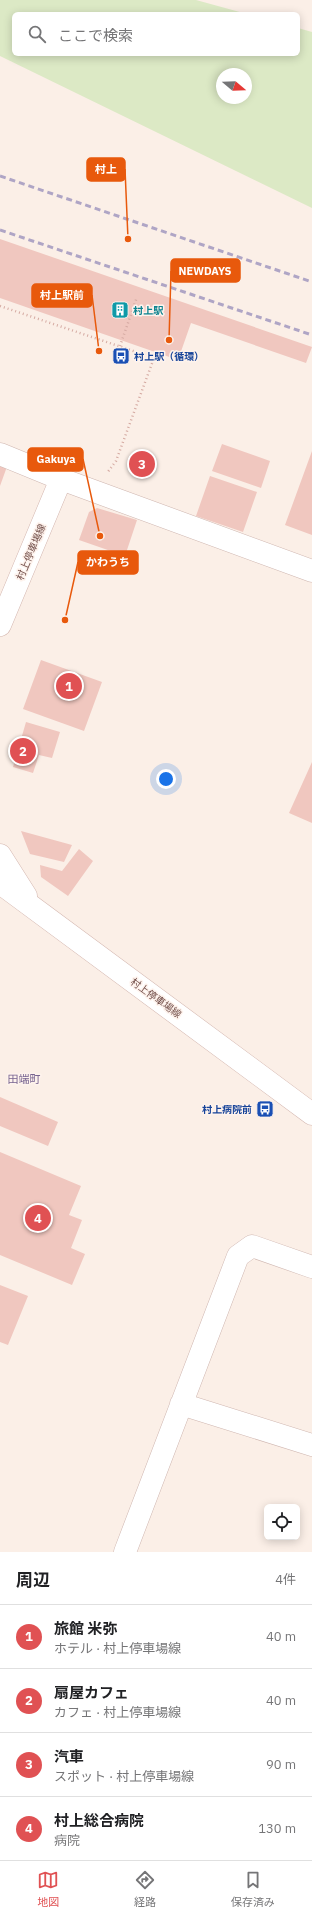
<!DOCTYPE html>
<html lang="ja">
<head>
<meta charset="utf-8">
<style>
	body { margin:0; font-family:"IBM Plex Sans","Noto Sans JP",sans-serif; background:#f2f2f2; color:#202124 }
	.controls { position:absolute; right:12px; bottom:12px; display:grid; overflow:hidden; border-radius:6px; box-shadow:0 2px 10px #0003 }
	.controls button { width:36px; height:36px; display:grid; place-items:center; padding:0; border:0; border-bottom:1px solid #e0e0e0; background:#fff; color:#202124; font:20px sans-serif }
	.compass { position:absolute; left:216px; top:68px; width:36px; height:36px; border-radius:50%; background:#fff; box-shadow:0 2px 10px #0003; rotate:109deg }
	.you { position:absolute; left:166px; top:779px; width:14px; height:14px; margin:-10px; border:3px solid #fff; border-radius:50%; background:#1a73e8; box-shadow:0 0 0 6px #1a73e833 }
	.badge { display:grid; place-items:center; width:26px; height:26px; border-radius:50%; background:#e05153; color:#fff; font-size:13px; font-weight:700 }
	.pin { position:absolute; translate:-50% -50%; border:2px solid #fff; box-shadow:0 1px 4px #0006 }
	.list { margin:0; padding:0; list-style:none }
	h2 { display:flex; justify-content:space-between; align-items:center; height:52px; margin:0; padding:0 16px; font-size:17px }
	h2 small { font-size:13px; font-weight:400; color:#757577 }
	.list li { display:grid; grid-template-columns:26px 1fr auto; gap:12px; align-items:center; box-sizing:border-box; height:64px; padding:0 16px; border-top:1px solid #e0e0e0 }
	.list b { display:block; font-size:15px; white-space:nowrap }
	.list p { margin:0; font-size:13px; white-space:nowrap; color:#757577 }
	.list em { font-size:13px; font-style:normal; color:#757577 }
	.icon { flex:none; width:22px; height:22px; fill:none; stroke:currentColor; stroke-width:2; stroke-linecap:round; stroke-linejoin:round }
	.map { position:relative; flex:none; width:312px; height:1552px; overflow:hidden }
	.search { position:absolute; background:#fff; box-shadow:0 2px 10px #0003; left:12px; right:12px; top:12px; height:44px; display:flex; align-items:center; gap:10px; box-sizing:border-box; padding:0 14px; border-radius:6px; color:#757577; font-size:15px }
	.sheet { height:308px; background:#fff }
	nav { display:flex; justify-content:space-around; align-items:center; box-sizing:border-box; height:56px; border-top:1px solid #e0e0e0; background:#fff; font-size:11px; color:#757577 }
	nav a { display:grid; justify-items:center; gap:2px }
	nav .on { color:#e05153 }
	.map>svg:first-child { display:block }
</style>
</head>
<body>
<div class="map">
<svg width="312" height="1552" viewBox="0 0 312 1552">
	<rect width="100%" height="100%" fill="#fbefe7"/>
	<!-- green -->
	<path fill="#dce9c5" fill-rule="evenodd" d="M0,0H196L247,14H14V54H298V28L312,32V208L0,56ZM222,74H246V98H222Z"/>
	<!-- building -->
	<path fill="#f0c7bf" d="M0,239L312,347L306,363L191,323L178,360L0,298Z
		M222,444L270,461L261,488L212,471Z
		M312,451V535L285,525Z
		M0,458L9,461L0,486Z
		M210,476L257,492L243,532L196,516Z
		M97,508L137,520L125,556L79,540L89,512Z
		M41,660L102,682L84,731L23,709Z
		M26,722L60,732L52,758L39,755L33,773L13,767Z
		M312,762V823L289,813Z
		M21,831L72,845L64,862L30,854Z
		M79,849L93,861L68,896L41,877L40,865L62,871Z
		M0,1097L58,1122L48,1146L0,1126Z
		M0,1152L81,1186L69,1215L82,1220L71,1248L85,1254L72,1285L0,1255Z
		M0,1285L28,1296L8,1345L0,1342Z"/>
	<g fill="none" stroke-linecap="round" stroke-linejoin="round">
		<!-- minor casing -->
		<g stroke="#cfb6b0" stroke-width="23">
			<path id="minor" d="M0,454L61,479L312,571
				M181,1404L312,1445
				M125,1552L238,1256L252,1246L312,1267"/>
		</g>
		<!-- secondary casing -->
		<g stroke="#d4b7b0" stroke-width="23">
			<path id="secondary" d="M0,625L61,479
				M0,855L26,896
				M0,883L312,1114"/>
		</g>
		<!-- path -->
		<path stroke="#d5aaa2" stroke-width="2.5" stroke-dasharray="1 3" stroke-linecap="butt" d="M0,306L154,358L116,461L107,473
			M120,346L137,297"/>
		<!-- minor -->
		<use href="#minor" stroke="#fff" stroke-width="22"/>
		<!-- secondary -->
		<use href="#secondary" stroke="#fff" stroke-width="22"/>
		<!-- rail -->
		<path stroke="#afa5c5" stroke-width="3" stroke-dasharray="6 4" stroke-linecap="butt" d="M0,176L312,282
			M0,230L312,335"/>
	</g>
	<!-- icons -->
	<defs>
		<g id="building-square" transform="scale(0.9)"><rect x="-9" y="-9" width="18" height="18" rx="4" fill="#0f9aa8" stroke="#fef3ed"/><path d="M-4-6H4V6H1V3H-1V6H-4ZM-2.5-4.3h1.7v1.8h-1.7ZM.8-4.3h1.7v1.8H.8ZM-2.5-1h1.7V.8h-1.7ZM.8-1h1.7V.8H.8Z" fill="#fff"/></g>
		<g id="bus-square" transform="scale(0.9)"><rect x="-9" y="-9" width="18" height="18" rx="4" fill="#1a4fb4" stroke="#fef3ed"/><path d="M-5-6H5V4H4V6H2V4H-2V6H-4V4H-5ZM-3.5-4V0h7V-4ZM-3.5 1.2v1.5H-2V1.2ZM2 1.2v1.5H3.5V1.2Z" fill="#fff"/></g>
	</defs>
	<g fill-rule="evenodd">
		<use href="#building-square" x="120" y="310"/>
		<use href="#bus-square" x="121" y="356"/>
		<use href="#bus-square" x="265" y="1109"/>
	</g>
	<g text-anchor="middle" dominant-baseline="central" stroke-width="3" stroke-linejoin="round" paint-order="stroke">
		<!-- culture labels -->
		<g font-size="10" font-weight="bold" fill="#0d838f" stroke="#fef3ed" text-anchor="start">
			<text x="133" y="310">村上駅</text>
		</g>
		<!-- transit labels -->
		<g font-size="10" font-weight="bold" fill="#164399" stroke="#fef3ed" text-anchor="start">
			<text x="134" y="356">村上駅（循環）</text>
			<text x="252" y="1109" text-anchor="end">村上病院前</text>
		</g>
		<!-- street labels -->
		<g font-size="10" fill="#74514c" stroke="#fef3ed">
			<text transform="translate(31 552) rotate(-67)">村上停車場線</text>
			<text transform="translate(156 998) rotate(36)">村上停車場線</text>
		</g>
		<!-- neighbourhood labels -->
		<g font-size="11" fill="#776490" stroke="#fef3ed">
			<text x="24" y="1079">田端町</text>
		</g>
	</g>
	<!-- callouts -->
	<path fill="none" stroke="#e8590c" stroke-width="1.5" d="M128 239L125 169M169 340L171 271M99 351L92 295M100 536L83 459M65 620L78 562"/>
	<g fill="#e8590c" stroke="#fef3ed" stroke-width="1.5">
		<circle cx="128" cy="239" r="4"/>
		<circle cx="169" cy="340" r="4"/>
		<circle cx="99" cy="351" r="4"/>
		<circle cx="100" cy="536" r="4"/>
		<circle cx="65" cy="620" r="4"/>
	</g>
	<g fill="#e8590c" stroke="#e8590c" stroke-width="1.5">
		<rect x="87" y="158" width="38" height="23" rx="4"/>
		<rect x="171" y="259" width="69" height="23" rx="4"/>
		<rect x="32" y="284" width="60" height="23" rx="4"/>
		<rect x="28" y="448" width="55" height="23" rx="4"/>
		<rect x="78" y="551" width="60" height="23" rx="4"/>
	</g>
	<g font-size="11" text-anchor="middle" font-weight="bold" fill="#fff">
		<text x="106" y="173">村上</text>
		<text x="205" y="275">NEWDAYS</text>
		<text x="62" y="299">村上駅前</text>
		<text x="56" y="463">Gakuya</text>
		<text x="108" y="566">かわうち</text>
	</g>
</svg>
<div class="controls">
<button><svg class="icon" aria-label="locate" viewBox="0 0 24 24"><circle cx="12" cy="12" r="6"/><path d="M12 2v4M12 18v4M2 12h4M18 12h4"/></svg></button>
</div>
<svg class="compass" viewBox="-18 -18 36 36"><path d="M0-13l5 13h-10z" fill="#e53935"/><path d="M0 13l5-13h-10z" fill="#757577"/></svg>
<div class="you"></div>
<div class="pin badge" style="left:69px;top:686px">1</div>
<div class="pin badge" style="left:23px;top:751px">2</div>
<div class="pin badge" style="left:142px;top:464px">3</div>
<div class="pin badge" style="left:38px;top:1218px">4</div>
<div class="search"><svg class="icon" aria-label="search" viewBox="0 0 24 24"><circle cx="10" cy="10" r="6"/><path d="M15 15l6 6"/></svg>ここで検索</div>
</div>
<section class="sheet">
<h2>周辺<small>4件</small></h2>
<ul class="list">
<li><span class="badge">1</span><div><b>旅館 米弥</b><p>ホテル · 村上停車場線</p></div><em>40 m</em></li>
<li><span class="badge">2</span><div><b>扇屋カフェ</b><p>カフェ · 村上停車場線</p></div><em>40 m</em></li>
<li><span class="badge">3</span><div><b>汽車</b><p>スポット · 村上停車場線</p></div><em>90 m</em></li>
<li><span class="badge">4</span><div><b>村上総合病院</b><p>病院</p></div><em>130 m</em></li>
</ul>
</section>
<nav>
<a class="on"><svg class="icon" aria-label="map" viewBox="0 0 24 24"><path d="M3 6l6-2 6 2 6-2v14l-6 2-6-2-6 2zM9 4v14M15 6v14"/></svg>地図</a>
<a><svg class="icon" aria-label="directions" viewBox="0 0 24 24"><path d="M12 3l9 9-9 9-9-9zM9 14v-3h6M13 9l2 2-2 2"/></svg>経路</a>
<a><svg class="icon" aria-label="saved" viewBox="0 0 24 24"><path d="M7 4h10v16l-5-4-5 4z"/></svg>保存済み</a>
</nav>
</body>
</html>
